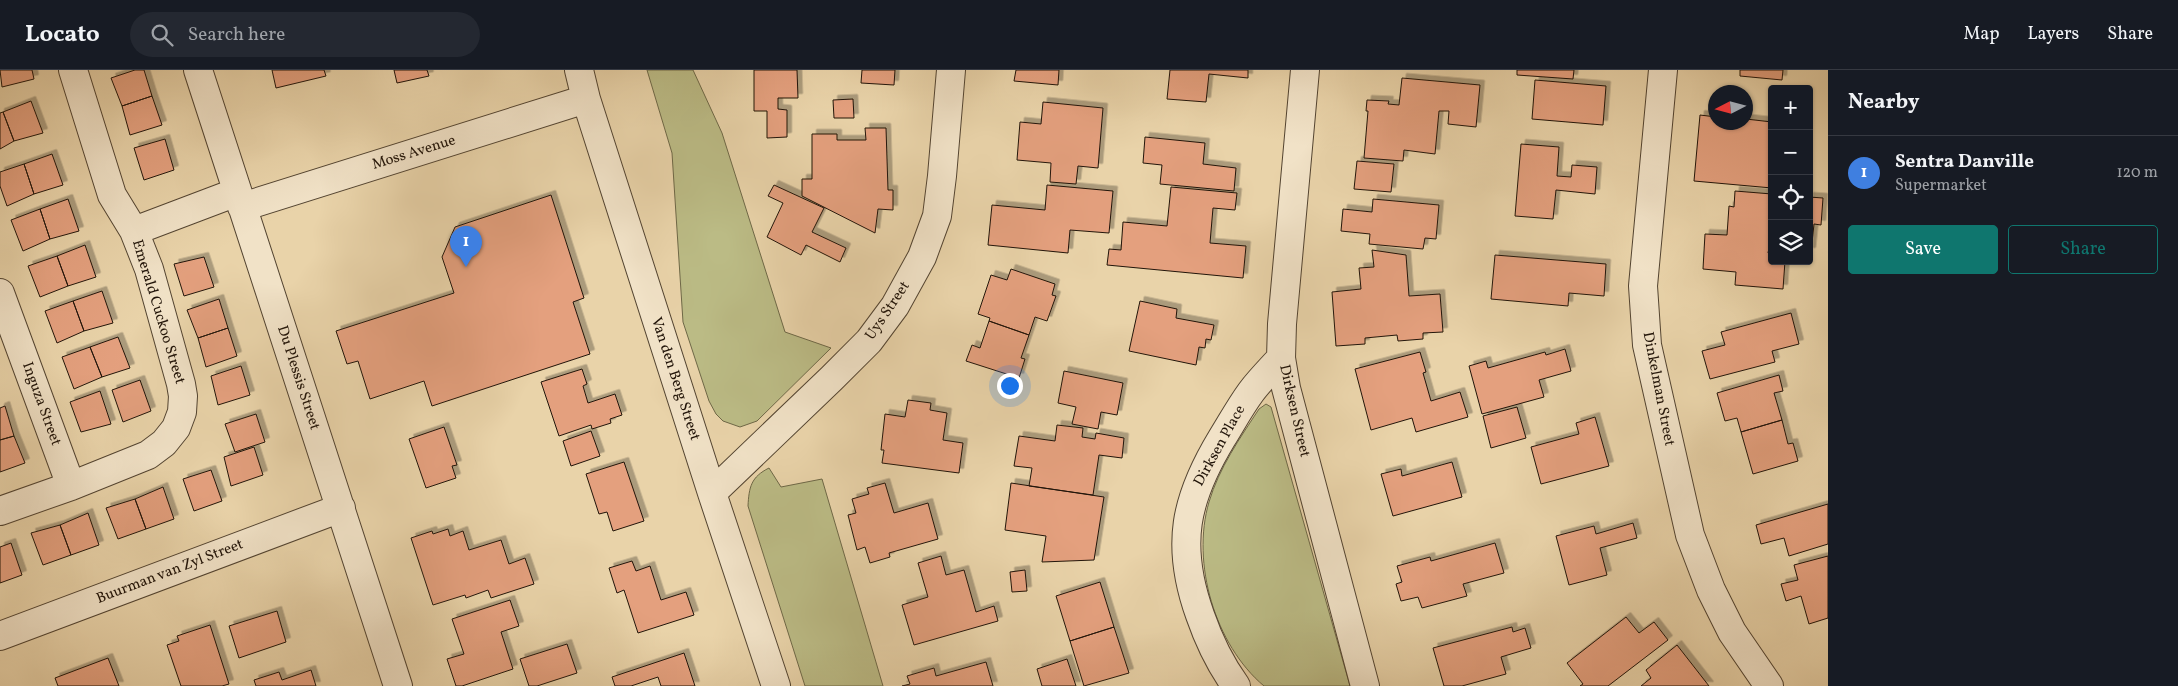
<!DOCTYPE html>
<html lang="en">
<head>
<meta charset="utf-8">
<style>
	body { margin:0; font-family:Vollkorn,serif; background:#242831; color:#f1f3f6 }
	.controls { position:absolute; right:15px; top:15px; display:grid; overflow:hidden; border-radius:5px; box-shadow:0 1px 4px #0004 }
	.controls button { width:45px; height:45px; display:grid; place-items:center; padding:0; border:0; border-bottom:1px solid #363941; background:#171b24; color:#f1f3f6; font:25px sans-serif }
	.compass { position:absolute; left:1708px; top:15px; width:45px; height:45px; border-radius:50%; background:#171b24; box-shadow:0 1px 4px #0004; rotate:264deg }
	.you { position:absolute; left:1009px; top:315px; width:18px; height:18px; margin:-12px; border:4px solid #fff; border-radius:50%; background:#1a73e8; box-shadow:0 0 0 8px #1a73e833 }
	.badge { display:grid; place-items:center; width:32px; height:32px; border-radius:50%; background:#0f766e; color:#fff; font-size:16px; font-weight:700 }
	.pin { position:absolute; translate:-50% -41px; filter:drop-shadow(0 1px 2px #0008) }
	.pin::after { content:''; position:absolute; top:26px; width:18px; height:15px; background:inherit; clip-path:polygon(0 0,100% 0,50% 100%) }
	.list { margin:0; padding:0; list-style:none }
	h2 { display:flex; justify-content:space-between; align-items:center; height:65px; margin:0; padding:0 20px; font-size:21px }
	h2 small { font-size:16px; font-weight:400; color:#9ea1a6 }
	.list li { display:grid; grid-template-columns:32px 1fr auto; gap:15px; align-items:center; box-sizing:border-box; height:75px; padding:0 20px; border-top:1px solid #363941 }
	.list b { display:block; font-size:19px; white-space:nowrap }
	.list p { margin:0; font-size:16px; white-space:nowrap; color:#9ea1a6 }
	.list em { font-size:16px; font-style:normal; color:#9ea1a6 }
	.actions { display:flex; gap:10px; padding:15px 20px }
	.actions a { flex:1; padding:11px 0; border:1px solid #0f766e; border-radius:5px; text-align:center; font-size:18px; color:#0f766e }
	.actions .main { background:#0f766e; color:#fff }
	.icon { flex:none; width:28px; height:28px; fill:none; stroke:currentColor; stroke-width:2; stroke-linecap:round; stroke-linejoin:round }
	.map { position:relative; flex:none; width:1828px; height:616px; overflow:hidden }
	header { display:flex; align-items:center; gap:30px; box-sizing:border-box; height:70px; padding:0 25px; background:#171b24; border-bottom:1px solid #363941 }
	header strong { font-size:24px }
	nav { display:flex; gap:28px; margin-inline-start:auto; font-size:18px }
	.search { width:350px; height:45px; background:#242831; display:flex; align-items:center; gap:12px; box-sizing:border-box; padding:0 18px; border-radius:28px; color:#9ea1a6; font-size:19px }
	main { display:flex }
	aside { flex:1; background:#171b24 }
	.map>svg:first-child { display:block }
</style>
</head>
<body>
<header>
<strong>Locato</strong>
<div class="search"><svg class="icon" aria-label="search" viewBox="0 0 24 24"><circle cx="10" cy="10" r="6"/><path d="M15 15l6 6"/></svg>Search here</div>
<nav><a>Map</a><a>Layers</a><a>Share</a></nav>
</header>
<main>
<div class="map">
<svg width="1828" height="616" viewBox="0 0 1828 616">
	<defs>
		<filter id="shadow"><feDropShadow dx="4.5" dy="-4.5" stdDeviation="0" flood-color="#0004"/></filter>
	</defs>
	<rect width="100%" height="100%" fill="#e9d3a9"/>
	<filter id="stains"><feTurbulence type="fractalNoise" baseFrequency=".004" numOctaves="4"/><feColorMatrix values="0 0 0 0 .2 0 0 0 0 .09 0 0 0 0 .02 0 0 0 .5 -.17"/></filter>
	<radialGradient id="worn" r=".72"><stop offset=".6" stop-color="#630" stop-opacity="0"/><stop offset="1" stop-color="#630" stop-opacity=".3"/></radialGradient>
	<!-- green -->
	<path fill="#bbbb85" stroke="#6e6847" d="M647,0H693L722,63L785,262L831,278L757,351L740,357L723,351L716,344L709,331L683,252L672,83Z
		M1266,334L1271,337L1350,616H1264C1215,575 1191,493 1209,432C1219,398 1240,368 1259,339Z
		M769,398L781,417L822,409L883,616H805L748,436C749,417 751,407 769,398Z"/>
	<!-- building -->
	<path fill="#e4a07e" stroke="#211409" filter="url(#shadow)" d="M0,0H32L34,9L2,17Z
		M135,0H144L152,26L122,36L111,8Z
		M272,0H324L326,6L276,18Z
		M394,0H427L429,6L397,13Z
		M754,0H797L798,28H778V39L787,40V67L767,68V41H754Z
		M862,0H895L894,15L861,13Z
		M1016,0H1059L1058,15L1014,11Z
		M1170,0H1248V8L1209,4L1206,32L1167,29Z
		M1517,0H1574L1573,9L1517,5Z
		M1740,0H1783L1782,10L1740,6Z
		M1402,8L1480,15L1476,57L1448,54L1449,41H1439L1435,84L1404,80L1403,91L1364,88L1368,41H1366L1367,30L1389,31L1388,34L1399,35Z
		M1535,10L1606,16L1603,55L1532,49Z
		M152,26L162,55L130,65L122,36Z
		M853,29L854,48H834L833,30Z
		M31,31L43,63L14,71L3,42Z
		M1043,32L1103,38L1098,98L1078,96L1076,114L1050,112L1051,93L1017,90L1020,52L1041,54Z
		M3,42L14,71L0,79V43Z
		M1700,45L1716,47V52H1746V49L1772,52V118L1694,111Z
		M865,58H886L888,120H893V140L878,139L875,163L802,126V109H812V64H837V70H866Z
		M1145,67L1205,73L1203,94L1236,98L1234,121L1160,114L1162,95L1143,93Z
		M165,69L174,100L144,110L134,78Z
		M1521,74L1559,77L1557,106L1571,107L1572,95L1597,97L1595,124L1556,120L1553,149L1515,146Z
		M52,84L63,115L34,124L24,94Z
		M1357,91L1394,94L1391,122L1354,119Z
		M24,94L34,124L7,136L0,116V102Z
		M774,115L824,138L812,162L846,178L840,192L806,175L801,185L767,167L783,133L768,126Z
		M1047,115L1113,121L1109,163L1070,160L1068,183L988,175L992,135L1045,140Z
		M1171,117L1237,123L1235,140L1213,138L1210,173L1246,176L1243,208L1107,195L1109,179L1121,180L1123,152L1167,156Z
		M1735,121L1772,124V178H1769L1768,183H1772V191H1785L1783,219L1735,215L1736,202L1703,199L1705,164L1727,165L1729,136L1734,137Z
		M551,125L584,228L573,232L590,284L432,336L424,311L370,329L358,291L347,294L336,261L454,223L442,187L455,157Z
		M1809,127L1823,128L1821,155L1814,154L1811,182H1809Z
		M68,129L79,161L50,169L40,139Z
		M1373,129L1439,135L1436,169L1425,168L1423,179L1369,174L1370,164L1341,161L1343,139L1372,142Z
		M40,139L50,169L23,181L11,150Z
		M85,175L96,207L68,216L57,186Z
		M1372,180L1406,185L1409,226L1440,224L1443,262L1423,263V269L1398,271L1397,265L1365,268V274L1336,276L1332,222L1361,219L1359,198L1374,197Z
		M1495,185L1606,194L1604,226L1569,223L1568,236L1491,229Z
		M57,186L68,216L40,227L28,196Z
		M204,187L214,217L184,226L174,194Z
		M1011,199L1055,214L1052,225L1056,226L1047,251L1035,247L1029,265L989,251L990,248L978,244L991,205L1007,210Z
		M102,221L113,253L84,261L73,231Z
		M219,229L228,258L198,268L187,240Z
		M73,231L84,261L57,273L45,241Z
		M1140,231L1177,239L1176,248L1214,255L1211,270L1206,269L1205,278L1199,277L1196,295L1129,281Z
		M1791,243L1799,274L1772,281L1775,292L1710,309L1702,281L1725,275L1721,262Z
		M989,251L1029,265L1021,288L1025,289L1019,308L966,291L972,275L980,278Z
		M228,258L237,286L206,297L198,268Z
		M118,267L130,298L102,307L90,277Z
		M90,277L102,307L74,319L62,287Z
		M1565,279L1571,301L1539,310L1544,327L1482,344L1469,296L1486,291L1488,298L1545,282L1546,285Z
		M1420,282L1426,302L1423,303L1431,331L1460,322L1468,347L1416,362L1412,348L1371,360L1355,299Z
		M241,296L250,325L218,335L211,306Z
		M582,299L587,314L583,316L588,333L615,324L622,345L610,349L611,353L592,359L591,355L559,366L541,312Z
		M1064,301L1123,313L1117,345L1101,342L1098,359L1072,354L1076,337L1058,333Z
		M1779,305L1783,321L1774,323L1782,350L1741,362L1737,348L1725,351L1717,323Z
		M140,310L151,341L123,352L112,320Z
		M100,321L111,354L81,362L70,332Z
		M908,330L931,333L930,340L947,343L943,370L963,373L959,403L882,393L884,380H881L885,344L905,347Z
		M5,336L14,366L0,370V338Z
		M1517,337L1526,368L1491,378L1483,346Z
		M256,344L265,372L235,382L225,354Z
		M1595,347L1609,396L1541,414L1531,377L1579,364L1576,353Z
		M1782,350L1788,374L1793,373L1798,391L1753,404L1741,362Z
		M1057,355L1083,358L1082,367L1095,369L1096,363L1124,368L1122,388L1099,385L1093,425L1029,416L1032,398L1014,396L1019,366L1055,371Z
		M444,357L457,395L452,396L456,408L426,418L409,369Z
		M591,361L600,386L571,396L563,371Z
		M14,366L25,393L0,402V370Z
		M254,377L263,405L231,416L224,387Z
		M624,392L644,451L613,461L607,442L599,444L586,404Z
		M1452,392L1462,427L1393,446L1381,404L1401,399L1402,406Z
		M211,400L222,431L194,441L183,409Z
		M885,413L894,443L928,433L938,469L889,483L890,487L870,493L865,477L857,480L848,445L856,443L852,429L869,424L867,418Z
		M1011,413L1104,427L1094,490L1042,492L1046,466L1005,460Z
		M163,417L174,449L146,459L135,429Z
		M135,429L146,459L118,469L106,438Z
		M1828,434V474L1789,486L1784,468L1761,474L1756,455Z
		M88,443L99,475L71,485L60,455Z
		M1633,453L1637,468L1600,478L1607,505L1569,515L1556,466L1594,456L1596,464Z
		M60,455L71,485L43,495L31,463Z
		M448,459L450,466L463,461L469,480L501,470L509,494L525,488L534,514L491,528L488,520L466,528L465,525L433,535L411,468L432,461L433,464Z
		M11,473L22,505L0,513V477Z
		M1495,473L1504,503L1463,514L1467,526L1422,538L1418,527L1401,531L1396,514L1402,512L1397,496L1430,487L1431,491Z
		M941,486L946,505L964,500L976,542L994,536L998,551L914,575L902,535L928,527L918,493Z
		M1828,486V548L1809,554L1801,526L1786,531L1781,514L1798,510L1794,495Z
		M632,491L636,501L650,496L661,530L686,522L694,545L638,563L624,520L617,523L609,498Z
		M1025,500L1027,521L1012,522L1010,502Z
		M1100,512L1114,557L1070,571L1056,526Z
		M510,530L519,556L501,562L513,599L462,616H456L447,589L464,584L452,549Z
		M277,541L286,572L239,588L229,556Z
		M1626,547L1639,563L1654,552L1668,570L1608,616H1580L1583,614L1567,593Z
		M210,555L229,614L222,616H181L167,575L179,571L177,566Z
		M1114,557L1129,603L1084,616L1070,571Z
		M1512,557L1513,562L1525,558L1531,578L1501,587L1506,604L1462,616H1444L1433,578Z
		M567,574L577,603L537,616H529L520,589Z
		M1677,575L1709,616H1641L1651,608L1646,600Z
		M684,583L695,616H661L658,607L631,616H615L612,607Z
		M108,588L119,616H58L55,608Z
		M1067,589L1076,616H1042L1037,599Z
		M986,592L993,616H902L910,614L907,606L934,598L936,606Z
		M311,600L316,616H256L254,610L279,602L282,610Z"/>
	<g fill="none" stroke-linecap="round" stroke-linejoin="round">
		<!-- minor casing -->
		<g stroke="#534431" stroke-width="30">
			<path id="minor" d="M198,0L398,616
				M579,0L586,29L712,423L776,616
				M1305,0L1282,254L1281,288L1286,318L1365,616
				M1663,0L1643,216L1647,275L1690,465L1711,520L1732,562L1769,616
				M242,137L586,29
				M134,161L237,122
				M0,223L71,416
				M712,423L832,308L869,271L895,236L922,187L937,146L942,106L951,0
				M0,441L71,416L148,385L164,373L176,358L182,342L183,326L181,314L149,199L134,161L112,125L73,0
				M0,566L341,438
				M1236,616C1220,594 1209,571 1200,545C1175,475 1185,429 1222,368C1232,352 1240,337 1251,322C1260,310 1271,299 1281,288"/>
		</g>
		<!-- minor -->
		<use href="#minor" stroke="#f1e2c7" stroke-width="28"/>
	</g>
	<g text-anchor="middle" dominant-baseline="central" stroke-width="4" stroke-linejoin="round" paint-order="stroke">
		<!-- street labels -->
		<g font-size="15" fill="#211409" stroke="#f1e2c7">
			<text transform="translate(414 83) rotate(-17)">Moss Avenue</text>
			<text transform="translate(888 241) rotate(-56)">Uys Street</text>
			<text transform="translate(158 242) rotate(73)">Emerald Cuckoo Street</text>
			<text transform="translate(298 308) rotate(72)">Du Plessis Street</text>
			<text transform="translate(675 309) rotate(72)">Van den Berg Street</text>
			<text transform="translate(1658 319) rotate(79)">Dinkelman Street</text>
			<text transform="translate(41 334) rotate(70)">Inguza Street</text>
			<text transform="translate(1294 341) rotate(77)">Dirksen Street</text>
			<text transform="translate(1220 376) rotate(-61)">Dirksen Place</text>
			<text transform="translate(170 502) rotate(-21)">Buurman van Zyl Street</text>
		</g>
	</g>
	<rect width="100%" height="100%" filter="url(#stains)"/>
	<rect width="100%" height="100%" fill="url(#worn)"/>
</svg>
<div class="controls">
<button>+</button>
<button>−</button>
<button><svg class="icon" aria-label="locate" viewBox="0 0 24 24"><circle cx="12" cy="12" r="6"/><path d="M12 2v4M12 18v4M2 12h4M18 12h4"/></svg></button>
<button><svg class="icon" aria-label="layers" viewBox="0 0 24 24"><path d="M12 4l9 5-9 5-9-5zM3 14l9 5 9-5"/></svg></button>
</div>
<svg class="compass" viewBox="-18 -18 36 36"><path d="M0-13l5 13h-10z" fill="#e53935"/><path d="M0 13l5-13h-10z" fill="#9ea1a6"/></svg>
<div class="you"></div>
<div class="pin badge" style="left:466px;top:197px;background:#3f7fe0">1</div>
</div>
<aside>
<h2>Nearby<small></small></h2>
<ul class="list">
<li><span class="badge" style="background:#3f7fe0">1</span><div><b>Sentra Danville</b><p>Supermarket</p></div><em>120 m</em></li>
</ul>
<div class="actions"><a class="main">Save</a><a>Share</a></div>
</aside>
</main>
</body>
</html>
